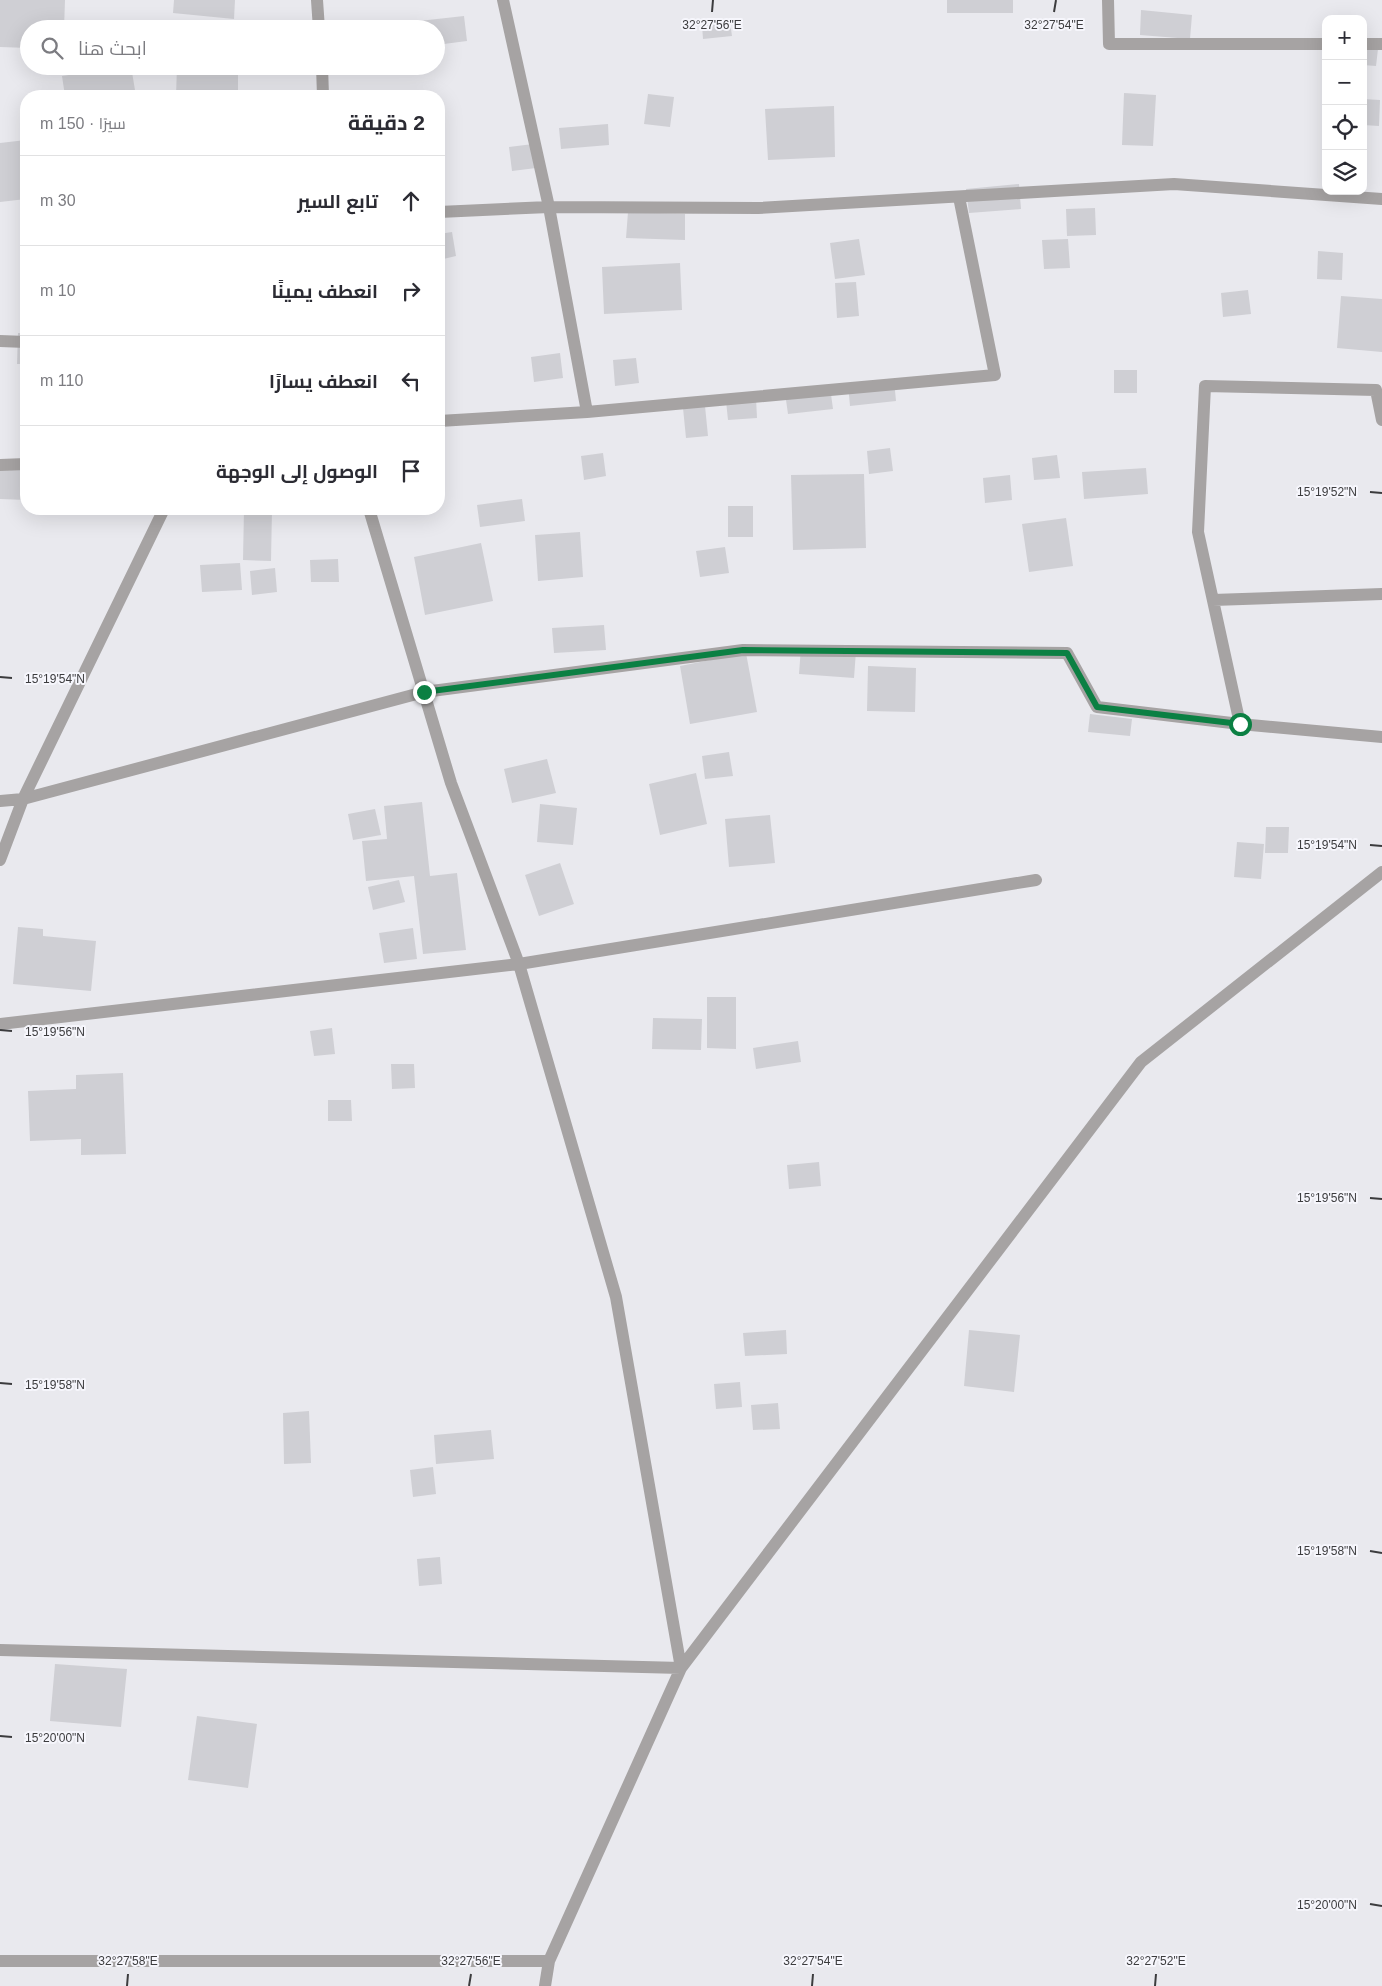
<!DOCTYPE html>
<html lang="ar">
<head>
<meta charset="utf-8">
<style>
	body { margin:0; font-family:Helvetica,Cairo,sans-serif; background:#f7f7f7; color:#2b2b33; direction:rtl }
	.controls { position:absolute; right:15px; top:15px; display:grid; overflow:hidden; border-radius:10px; box-shadow:0 5px 20px #0002 }
	.controls button { width:45px; height:45px; display:grid; place-items:center; padding:0; border:0; border-bottom:1px solid #e1e1e2; background:#fff; color:#2b2b33; font:25px sans-serif }
	.stop { position:absolute; width:15px; height:15px; margin:-11px; border:4px solid #0b8043; border-radius:50%; background:#fff }
	.stop.end { background:#0b8043; border-color:#fff; box-shadow:0 1px 5px #0008 }
	.list { margin:0; padding:0; list-style:none }
	h2 { display:flex; justify-content:space-between; align-items:center; height:65px; margin:0; padding:0 20px; font-size:21px }
	h2 small { font-size:16px; font-weight:400; color:#7c7c81 }
	.list li { display:grid; grid-template-columns:32px 1fr auto; gap:15px; align-items:center; box-sizing:border-box; height:90px; padding:0 20px; border-top:1px solid #e1e1e2 }
	.list b { display:block; font-size:19px; white-space:nowrap }
	.list em { font-size:16px; font-style:normal; color:#7c7c81 }
	.icon { flex:none; width:28px; height:28px; fill:none; stroke:currentColor; stroke-width:2; stroke-linecap:round; stroke-linejoin:round }
	.map { position:relative; flex:none; width:1382px; height:1986px; overflow:hidden; direction:ltr }
	.search { position:absolute; background:#fff; box-shadow:0 5px 20px #0002; left:20px; top:20px; width:425px; height:55px; display:flex; align-items:center; gap:12px; box-sizing:border-box; padding:0 18px; border-radius:28px; color:#7c7c81; font-size:19px }
	.panel { position:absolute; background:#fff; box-shadow:0 5px 20px #0002; left:20px; top:90px; width:425px; height:425px; border-radius:20px; direction:rtl }
	.map>svg:first-child { display:block }
</style>
</head>
<body>
<div class="map">
<svg width="1382" height="1986" viewBox="0 0 1382 1986">
	<rect width="100%" height="100%" fill="#e9e9ee"/>
	<!-- building -->
	<path fill="#cfcfd4" d="M0,0H65L64,29H29V48L0,47Z
		M174,0H235L234,19L173,13Z
		M947,0H1013V13H947Z
		M1141,10L1192,15L1190,39L1140,35Z
		M464,16L467,41L436,45V29H411L410,22Z
		M730,22L732,36L703,39L702,25Z
		M1363,48L1378,49L1376,66L1363,65Z
		M131,66L136,96H65L62,76Z
		M177,66H238V96H176Z
		M1124,93L1156,95L1153,146L1122,145Z
		M648,94L674,97L670,127L644,124Z
		M1363,99L1380,100L1379,126L1363,125Z
		M834,106L835,157L768,160L765,109Z
		M608,124L609,145L561,149L559,128Z
		M26,140V199L0,202V143Z
		M533,144L536,168L512,171L509,147Z
		M1019,184L1021,209L969,213L966,189Z
		M1095,208L1096,235L1067,236L1066,209Z
		M628,212L685,214V240L626,238Z
		M452,232L456,256L439,260V234Z
		M859,239L865,275L835,279L830,243Z
		M1068,239L1070,268L1044,269L1042,240Z
		M1318,251L1343,253L1342,280L1317,279Z
		M680,263L682,310L604,314L602,267Z
		M856,282L859,316L837,318L835,283Z
		M1248,290L1251,314L1223,317L1221,293Z
		M1341,296L1382,299V352L1337,348Z
		M18,333H26V364H17Z
		M560,353L563,378L534,382L531,357Z
		M636,358L639,383L615,386L613,360Z
		M1114,370H1137V393H1114Z
		M894,380L896,401L850,406L848,384Z
		M830,387L833,409L788,414L785,393Z
		M756,398L757,418L728,420L726,401Z
		M705,406L708,436L686,438L683,408Z
		M890,448L893,471L869,474L867,451Z
		M603,453L606,476L584,480L581,456Z
		M1057,455L1060,478L1034,480L1032,458Z
		M1146,468L1148,494L1084,499L1082,472Z
		M0,469H26V500L0,499Z
		M864,474L866,548L793,550L791,475Z
		M1010,475L1012,500L985,503L983,478Z
		M522,499L525,521L480,527L477,505Z
		M728,506H753V537H728Z
		M244,509H272L271,561L243,560Z
		M1066,518L1073,566L1029,572L1022,524Z
		M580,532L583,577L538,581L535,535Z
		M481,543L493,601L425,615L414,557Z
		M725,547L729,573L700,577L696,551Z
		M338,559L339,582H311L310,560Z
		M240,563L242,590L202,592L200,565Z
		M275,568L277,592L252,595L250,571Z
		M604,625L606,650L554,653L552,628Z
		M801,647L856,651L854,678L799,674Z
		M746,653L757,712L690,724L680,666Z
		M868,666L916,668L915,712L867,711Z
		M1090,714L1132,719L1130,736L1088,732Z
		M729,752L733,776L705,779L702,756Z
		M547,759L556,793L512,803L504,769Z
		M696,773L707,824L660,835L649,784Z
		M422,802L430,876L457,873L466,950L423,954L414,876L366,881L362,841L387,839L384,806Z
		M540,804L577,808L573,845L537,842Z
		M375,809L381,835L353,840L348,814Z
		M770,815L775,863L729,867L725,819Z
		M1266,827H1289L1288,853H1265Z
		M1237,842L1264,844L1261,879L1234,877Z
		M560,863L574,904L539,916L525,875Z
		M399,880L405,902L373,910L368,887Z
		M18,927L43,929V936L96,941L91,991L13,984Z
		M413,928L417,959L384,963L379,933Z
		M707,997H736V1049L707,1048Z
		M653,1018L702,1019L701,1050L652,1049Z
		M332,1028L335,1054L314,1056L310,1031Z
		M798,1041L801,1062L756,1069L753,1048Z
		M391,1064H414L415,1088L392,1089Z
		M123,1073L126,1154L81,1155V1139L30,1141L28,1091L76,1089V1075Z
		M328,1100H351L352,1121H328Z
		M819,1162L821,1186L789,1189L787,1165Z
		M786,1330L787,1354L745,1356L743,1333Z
		M969,1330L1020,1335L1014,1392L964,1386Z
		M740,1382L742,1407L716,1409L714,1384Z
		M778,1403L780,1429L753,1430L751,1405Z
		M309,1411L311,1463L284,1464L283,1413Z
		M491,1430L494,1459L436,1464L434,1435Z
		M433,1467L436,1494L413,1497L410,1470Z
		M440,1557L442,1584L419,1586L417,1559Z
		M55,1664L127,1669L121,1727L50,1721Z
		M197,1716L257,1724L248,1788L188,1780Z"/>
	<g fill="none" stroke-linecap="round" stroke-linejoin="round">
		<!-- minor -->
		<path stroke="#a6a3a3" stroke-width="12" d="M317,0L319,29
			M503,0L549,207L587,412
			M1108,0L1109,44H1326
			M1363,44H1382
			M322,66L323,96
			M439,212L549,207L758,208L1174,184L1382,199
			M0,341L26,342
			M439,421L587,412L995,375L959,197
			M0,465L26,464
			M1213,600L1382,594
			M1240,724L1382,737
			M0,801L23,799L424,692L743,650L1067,653L1097,707L1240,724L1198,532L1205,386L1376,390L1382,420
			M0,860L23,799L164,509
			M0,1024L519,964L1036,880
			M0,1650L681,1668L616,1297L519,964L451,783L369,509
			M0,1961H549
			M545,1986L549,1961L681,1668L1141,1062L1382,872"/>
	</g>
	<g fill="none" stroke-linecap="round" stroke-linejoin="round">
		<!-- route -->
		<path stroke="#0b8043" stroke-width="6" d="M424,692L743,650L1067,653L1097,707L1240,724"/>
	</g>
	<!-- ticks -->
	<path fill="none" stroke="#3c3c3e" stroke-width="2" d="M712,12L713,0M1054,12L1056,0M1370,492L1382,493M0,677L12,678M1370,845L1382,846M0,1030L12,1031M1370,1198L1382,1199M0,1383L12,1384M1370,1551L1382,1553M0,1736L12,1737M1370,1904L1382,1906M127,1986L128,1974M469,1986L471,1974M812,1986L813,1974M1155,1986L1156,1974"/>
	<g font-size="12" text-anchor="middle" fill="#3c3c3e" stroke="#f6f6fc" stroke-width="4" stroke-linejoin="round" paint-order="stroke">
		<text x="712" y="29">32°27'56"E</text>
		<text x="1054" y="29">32°27'54"E</text>
		<text x="1327" y="496">15°19'52"N</text>
		<text x="55" y="683">15°19'54"N</text>
		<text x="1327" y="849">15°19'54"N</text>
		<text x="55" y="1036">15°19'56"N</text>
		<text x="1327" y="1202">15°19'56"N</text>
		<text x="55" y="1389">15°19'58"N</text>
		<text x="1327" y="1555">15°19'58"N</text>
		<text x="55" y="1742">15°20'00"N</text>
		<text x="1327" y="1909">15°20'00"N</text>
		<text x="128" y="1965">32°27'58"E</text>
		<text x="471" y="1965">32°27'56"E</text>
		<text x="813" y="1965">32°27'54"E</text>
		<text x="1156" y="1965">32°27'52"E</text>
	</g>
</svg>
<div class="controls">
<button>+</button>
<button>−</button>
<button><svg class="icon" aria-label="locate" viewBox="0 0 24 24"><circle cx="12" cy="12" r="6"/><path d="M12 2v4M12 18v4M2 12h4M18 12h4"/></svg></button>
<button><svg class="icon" aria-label="layers" viewBox="0 0 24 24"><path d="M12 4l9 5-9 5-9-5zM3 14l9 5 9-5"/></svg></button>
</div>
<div class="stop" style="left:1240px;top:724px"></div>
<div class="stop end" style="left:424px;top:692px"></div>
<div class="search"><svg class="icon" aria-label="search" viewBox="0 0 24 24"><circle cx="10" cy="10" r="6"/><path d="M15 15l6 6"/></svg>ابحث هنا</div>
<section class="panel">
<h2>2 دقيقة<small>سيرًا · 150 m</small></h2>
<ul class="list">
<li><svg class="icon" aria-label="ahead" viewBox="0 0 24 24"><path d="M12 20V5M6 11l6-6 6 6"/></svg><div><b>تابع السير</b></div><em>30 m</em></li>
<li><svg class="icon" aria-label="right" viewBox="0 0 24 24"><path d="M7 20v-9h11M14 6l5 5-5 5"/></svg><div><b>انعطف يمينًا</b></div><em>10 m</em></li>
<li><svg class="icon" aria-label="left" viewBox="0 0 24 24"><path d="M17 20v-9H6M10 6l-5 5 5 5"/></svg><div><b>انعطف يسارًا</b></div><em>110 m</em></li>
<li><svg class="icon" aria-label="arrive" viewBox="0 0 24 24"><path d="M6 21V4h12l-3 4 3 4H6"/></svg><div><b>الوصول إلى الوجهة</b></div></li>
</ul>
</section>
</div>
</body>
</html>
